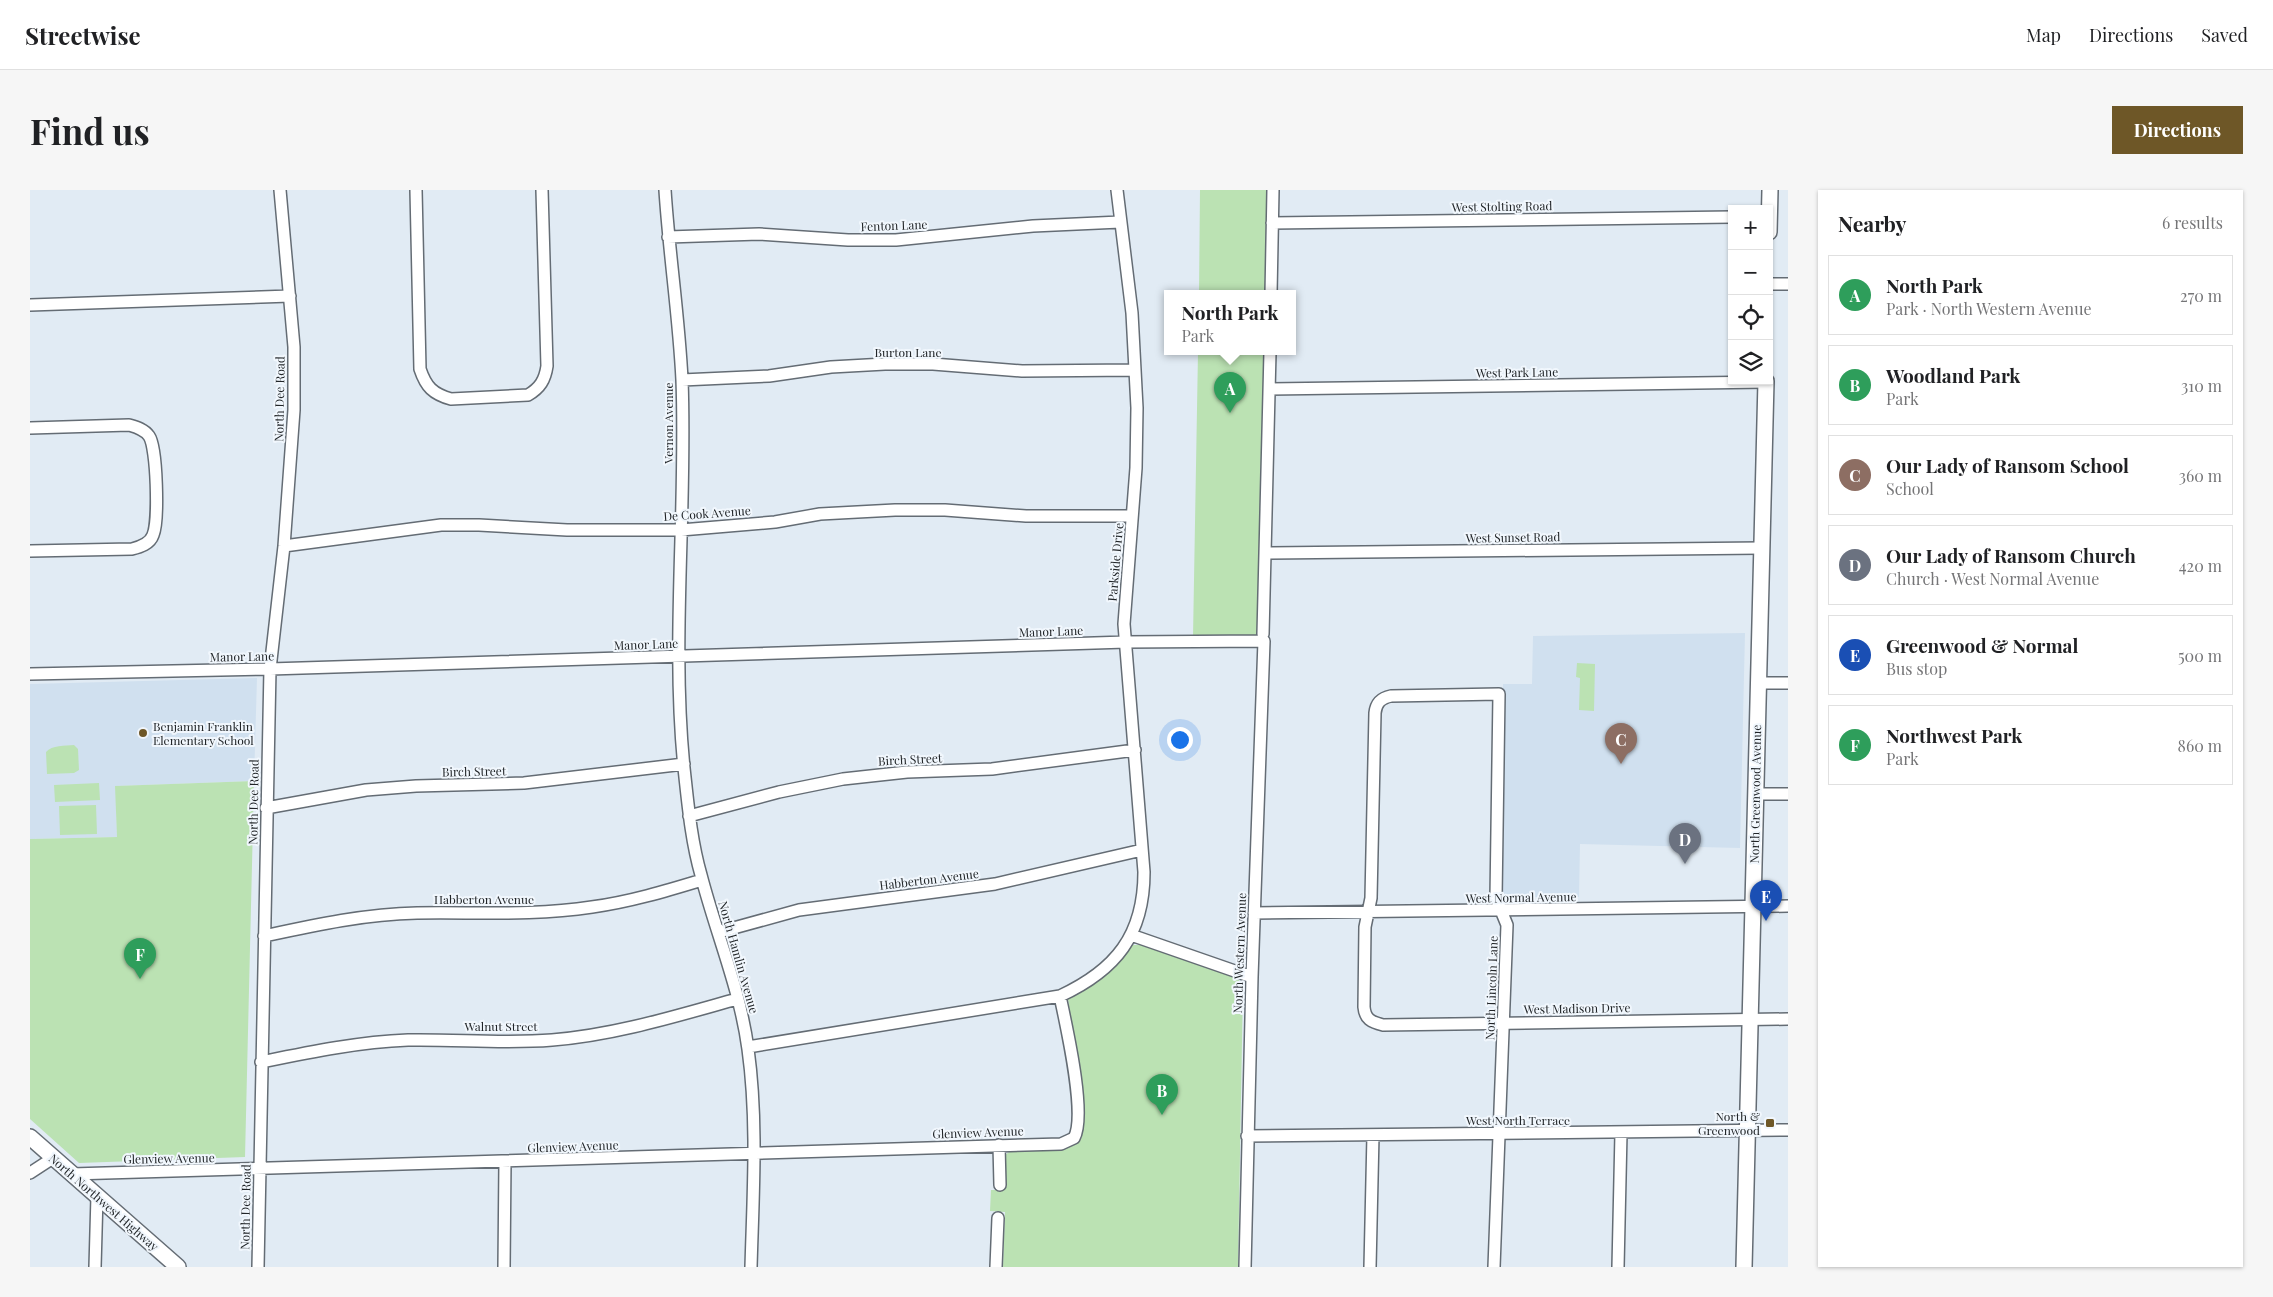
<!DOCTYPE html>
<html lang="en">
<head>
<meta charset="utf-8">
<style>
	body { margin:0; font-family:"Playfair Display",serif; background:#f6f6f6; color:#202124 }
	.controls { position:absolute; right:15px; top:15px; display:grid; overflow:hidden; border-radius:0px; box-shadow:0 1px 4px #0004 }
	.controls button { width:45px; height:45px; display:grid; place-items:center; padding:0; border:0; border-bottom:1px solid #e0e0e0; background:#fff; color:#202124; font:25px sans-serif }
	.you { position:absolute; left:1149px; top:549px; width:18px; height:18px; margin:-12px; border:4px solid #fff; border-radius:50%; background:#1a73e8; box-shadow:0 0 0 8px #1a73e833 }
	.badge { display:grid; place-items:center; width:32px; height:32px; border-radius:50%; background:#6e5727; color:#fff; font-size:16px; font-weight:700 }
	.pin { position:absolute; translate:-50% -41px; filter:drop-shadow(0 1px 2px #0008) }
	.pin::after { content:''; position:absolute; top:26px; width:18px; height:15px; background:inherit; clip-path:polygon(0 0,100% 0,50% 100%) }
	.popup { position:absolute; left:1134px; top:100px; width:132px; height:65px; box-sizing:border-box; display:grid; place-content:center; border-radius:0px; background:#fff; filter:drop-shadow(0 1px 4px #0005); font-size:16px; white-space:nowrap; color:#757577 }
	.popup b { font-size:19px; color:#202124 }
	.popup::after { content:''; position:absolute; left:50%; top:100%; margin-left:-10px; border:10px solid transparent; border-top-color:#fff }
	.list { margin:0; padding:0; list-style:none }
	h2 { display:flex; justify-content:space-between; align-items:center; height:65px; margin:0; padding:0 20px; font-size:21px }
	h2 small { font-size:16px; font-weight:400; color:#757577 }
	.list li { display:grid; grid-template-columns:32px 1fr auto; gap:15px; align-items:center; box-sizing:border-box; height:80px; margin:0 10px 10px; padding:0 10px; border:1px solid #e0e0e0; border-radius:0px }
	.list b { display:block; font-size:19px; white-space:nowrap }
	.list p { margin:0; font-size:16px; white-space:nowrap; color:#757577 }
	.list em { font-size:16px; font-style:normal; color:#757577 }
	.icon { flex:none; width:28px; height:28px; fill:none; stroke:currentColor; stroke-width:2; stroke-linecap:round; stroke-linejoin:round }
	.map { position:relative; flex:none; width:1758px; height:1077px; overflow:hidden; border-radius:0px }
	header { display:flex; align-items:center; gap:30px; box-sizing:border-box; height:70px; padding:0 25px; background:#fff; border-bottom:1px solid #e0e0e0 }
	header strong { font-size:24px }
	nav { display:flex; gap:28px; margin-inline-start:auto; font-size:18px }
	.intro { display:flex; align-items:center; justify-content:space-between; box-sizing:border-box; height:120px; padding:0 30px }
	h1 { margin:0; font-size:35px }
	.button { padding:12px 22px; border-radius:0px; background:#6e5727; color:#fff; font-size:18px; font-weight:700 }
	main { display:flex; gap:30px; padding:0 30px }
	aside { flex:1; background:#fff; border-radius:0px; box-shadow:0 1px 4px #0004 }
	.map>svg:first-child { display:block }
</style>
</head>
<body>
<header>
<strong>Streetwise</strong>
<nav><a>Map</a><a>Directions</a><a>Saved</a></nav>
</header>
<div class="intro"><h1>Find us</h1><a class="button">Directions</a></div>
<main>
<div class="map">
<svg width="1758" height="1077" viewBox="0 0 1758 1077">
	<rect width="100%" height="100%" fill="#e1ebf4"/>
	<!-- built -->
	<path fill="#d0e0ef" d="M1715,443L1710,658L1550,654L1549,707H1476L1468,698L1473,494H1502L1503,446Z
		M227,488L224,591L86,596L87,647L0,649V494Z"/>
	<!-- green -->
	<path fill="#bbe2b3" d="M1170,0H1238L1236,104H1169Z
		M1168,162H1235L1230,446L1163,447Z
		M1547,473L1565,474L1564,521L1549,520L1550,488L1546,487Z
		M44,555L48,559L49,580L44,583L17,584L16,562C22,555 35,556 44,555Z
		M224,591L215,967L49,973L0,929V649L87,647L85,596Z
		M69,593L70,610L25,612L24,595Z
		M66,615L67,644L30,645L29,616Z
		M1103,755H1111L1206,787L1213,795L1208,1077H973L975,1022L960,1021L961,1000H975V965L982,960L1034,959L1044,955L1052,947L1051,909L1038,809L1073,788Z"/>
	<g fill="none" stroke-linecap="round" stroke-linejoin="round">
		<!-- minor casing -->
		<g stroke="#646c74" stroke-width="14">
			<path id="minor" d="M386,0L390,179C396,197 403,204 421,209L498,205C510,198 515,190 517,176L512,0
				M635,0C639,63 649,127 652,190C657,319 641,449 654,578C658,614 661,650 671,685C686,743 710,799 718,859C728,931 723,1005 721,1077
				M1242,33L1702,27
				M638,47L729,44L818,50H866L1003,36L1090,32
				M1739,94H1758
				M1241,104L1243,0
				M0,115L260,106
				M652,190L739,186L801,177L855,174H903L992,181L1105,180
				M1239,199L1736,192
				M0,238L99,235C106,237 114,239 119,246C127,257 129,331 123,345C120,354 110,357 102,359L0,361
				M254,356L411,335H449L537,340H651L745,332L790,324L865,320H915L996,326H1102
				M1235,363L1731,358
				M1233,444L1240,162
				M0,484L240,479L1096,452L1234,451L1222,787L1215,1077
				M1728,493H1758
				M1725,604H1758
				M236,618L336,600L386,596L494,593L654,574
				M659,626L749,602L813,589L877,582L962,579L1105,560
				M1224,723L1758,716
				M689,742L769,720L965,694L1112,660
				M1101,745L1222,787
				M234,746C285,735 335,724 387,723C446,722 503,726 562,717C599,712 636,701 672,690
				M718,857L1030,806C1086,780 1114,745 1114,682L1094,434L1106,278L1107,218L1102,123L1087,0
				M231,872C280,862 328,852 378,850C426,849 474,854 522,850C585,845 646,826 707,809
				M1217,946L1758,940
				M969,955L970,995
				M0,983L23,968
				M42,984L1031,954L1044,948C1057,925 1036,835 1030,806
				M65,1077L67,1006
				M228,1077L240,479L254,356L264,220V157L250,0
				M474,1077L475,971
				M966,1077L968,1028
				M1340,1077L1343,945
				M1464,1077L1477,735L1466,708L1469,504L1361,506C1351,508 1346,513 1345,523L1341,708L1335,737L1334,817C1335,829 1341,832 1353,835L1758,829
				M1588,1077L1591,943"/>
		</g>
		<!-- major casing -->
		<g stroke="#646c74" stroke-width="18">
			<path id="major" d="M1739,42L1740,0
				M0,947L148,1077
				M1714,1077L1736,191"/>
		</g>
		<!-- minor -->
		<use href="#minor" stroke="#fff" stroke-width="11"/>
		<!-- major -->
		<use href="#major" stroke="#fff" stroke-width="15"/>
	</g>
	<!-- markers -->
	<g fill="#6e5727" stroke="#f1f7fd" stroke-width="2">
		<circle cx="113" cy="543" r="5"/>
		<rect x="1735" y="928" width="10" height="10" rx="2.5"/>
	</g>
	<g text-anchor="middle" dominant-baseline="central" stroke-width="4" stroke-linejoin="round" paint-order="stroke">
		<!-- street labels -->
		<g font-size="12" fill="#212528" stroke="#f1f7fd">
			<text transform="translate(1472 16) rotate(-1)">West Stolting Road</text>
			<text transform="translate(864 35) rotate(-2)">Fenton Lane</text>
			<text x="878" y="162">Burton Lane</text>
			<text transform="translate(1487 182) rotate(-1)">West Park Lane</text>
			<text transform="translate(249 209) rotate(-89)">North Dee Road</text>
			<text transform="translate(638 233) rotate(-90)">Vernon Avenue</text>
			<text transform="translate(677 323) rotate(-4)">De Cook Avenue</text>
			<text transform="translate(1483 347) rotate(-1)">West Sunset Road</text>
			<text transform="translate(1085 372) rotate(-85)">Parkside Drive</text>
			<text transform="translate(1021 441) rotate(-2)">Manor Lane</text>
			<text transform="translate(616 454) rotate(-2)">Manor Lane</text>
			<text transform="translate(212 466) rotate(-1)">Manor Lane</text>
			<text transform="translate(880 569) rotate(-3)">Birch Street</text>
			<text transform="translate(444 581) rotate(-1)">Birch Street</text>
			<text transform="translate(1725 604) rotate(-89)">North Greenwood Avenue</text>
			<text transform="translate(223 612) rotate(-89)">North Dee Road</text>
			<text transform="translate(899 689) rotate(-7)">Habberton Avenue</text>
			<text transform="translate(1491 707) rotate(-1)">West Normal Avenue</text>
			<text x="454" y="709">Habberton Avenue</text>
			<text transform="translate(1209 763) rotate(-88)">North Western Avenue</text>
			<text transform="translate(709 767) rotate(74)">North Hamlin Avenue</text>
			<text transform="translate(1461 798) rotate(-88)">North Lincoln Lane</text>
			<text transform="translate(1547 818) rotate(-1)">West Madison Drive</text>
			<text x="471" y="836">Walnut Street</text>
			<text x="1488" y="930">West North Terrace</text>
			<text transform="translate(948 942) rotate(-2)">Glenview Avenue</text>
			<text transform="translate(543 956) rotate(-2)">Glenview Avenue</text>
			<text transform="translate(139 968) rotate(-1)">Glenview Avenue</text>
			<text transform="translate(74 1012) rotate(41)">North Northwest Highway</text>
			<text transform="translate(215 1017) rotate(-89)">North Dee Road</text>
		</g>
		<!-- poi labels -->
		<g font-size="12" fill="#212528" stroke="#f1f7fd" text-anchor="start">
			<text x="123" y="536">Benjamin Franklin<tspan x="123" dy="14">Elementary School</tspan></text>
			<text x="1730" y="926" text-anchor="end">North &amp;<tspan x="1730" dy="14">Greenwood</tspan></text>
		</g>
	</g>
</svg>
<div class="controls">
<button>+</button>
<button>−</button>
<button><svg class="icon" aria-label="locate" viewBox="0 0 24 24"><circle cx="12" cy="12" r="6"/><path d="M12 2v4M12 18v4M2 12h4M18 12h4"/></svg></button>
<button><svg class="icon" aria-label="layers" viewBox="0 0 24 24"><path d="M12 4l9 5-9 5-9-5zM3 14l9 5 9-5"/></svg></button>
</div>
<div class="you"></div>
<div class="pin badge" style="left:1200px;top:223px;background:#2e9e5b">A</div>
<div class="popup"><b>North Park</b>Park</div>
<div class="pin badge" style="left:1132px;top:925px;background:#2e9e5b">B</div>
<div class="pin badge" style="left:1591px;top:574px;background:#8d6e63">C</div>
<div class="pin badge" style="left:1655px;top:674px;background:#6b7280">D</div>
<div class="pin badge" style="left:1736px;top:731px;background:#1a4fb4">E</div>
<div class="pin badge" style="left:110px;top:789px;background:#2e9e5b">F</div>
</div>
<aside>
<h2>Nearby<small>6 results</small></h2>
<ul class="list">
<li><span class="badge" style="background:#2e9e5b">A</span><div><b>North Park</b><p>Park · North Western Avenue</p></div><em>270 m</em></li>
<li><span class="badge" style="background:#2e9e5b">B</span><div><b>Woodland Park</b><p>Park</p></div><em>310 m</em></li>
<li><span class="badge" style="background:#8d6e63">C</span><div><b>Our Lady of Ransom School</b><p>School</p></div><em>360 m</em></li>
<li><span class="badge" style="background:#6b7280">D</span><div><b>Our Lady of Ransom Church</b><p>Church · West Normal Avenue</p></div><em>420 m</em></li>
<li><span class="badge" style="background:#1a4fb4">E</span><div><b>Greenwood &amp; Normal</b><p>Bus stop</p></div><em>500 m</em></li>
<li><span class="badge" style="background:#2e9e5b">F</span><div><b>Northwest Park</b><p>Park</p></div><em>860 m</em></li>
</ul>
</aside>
</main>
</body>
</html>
